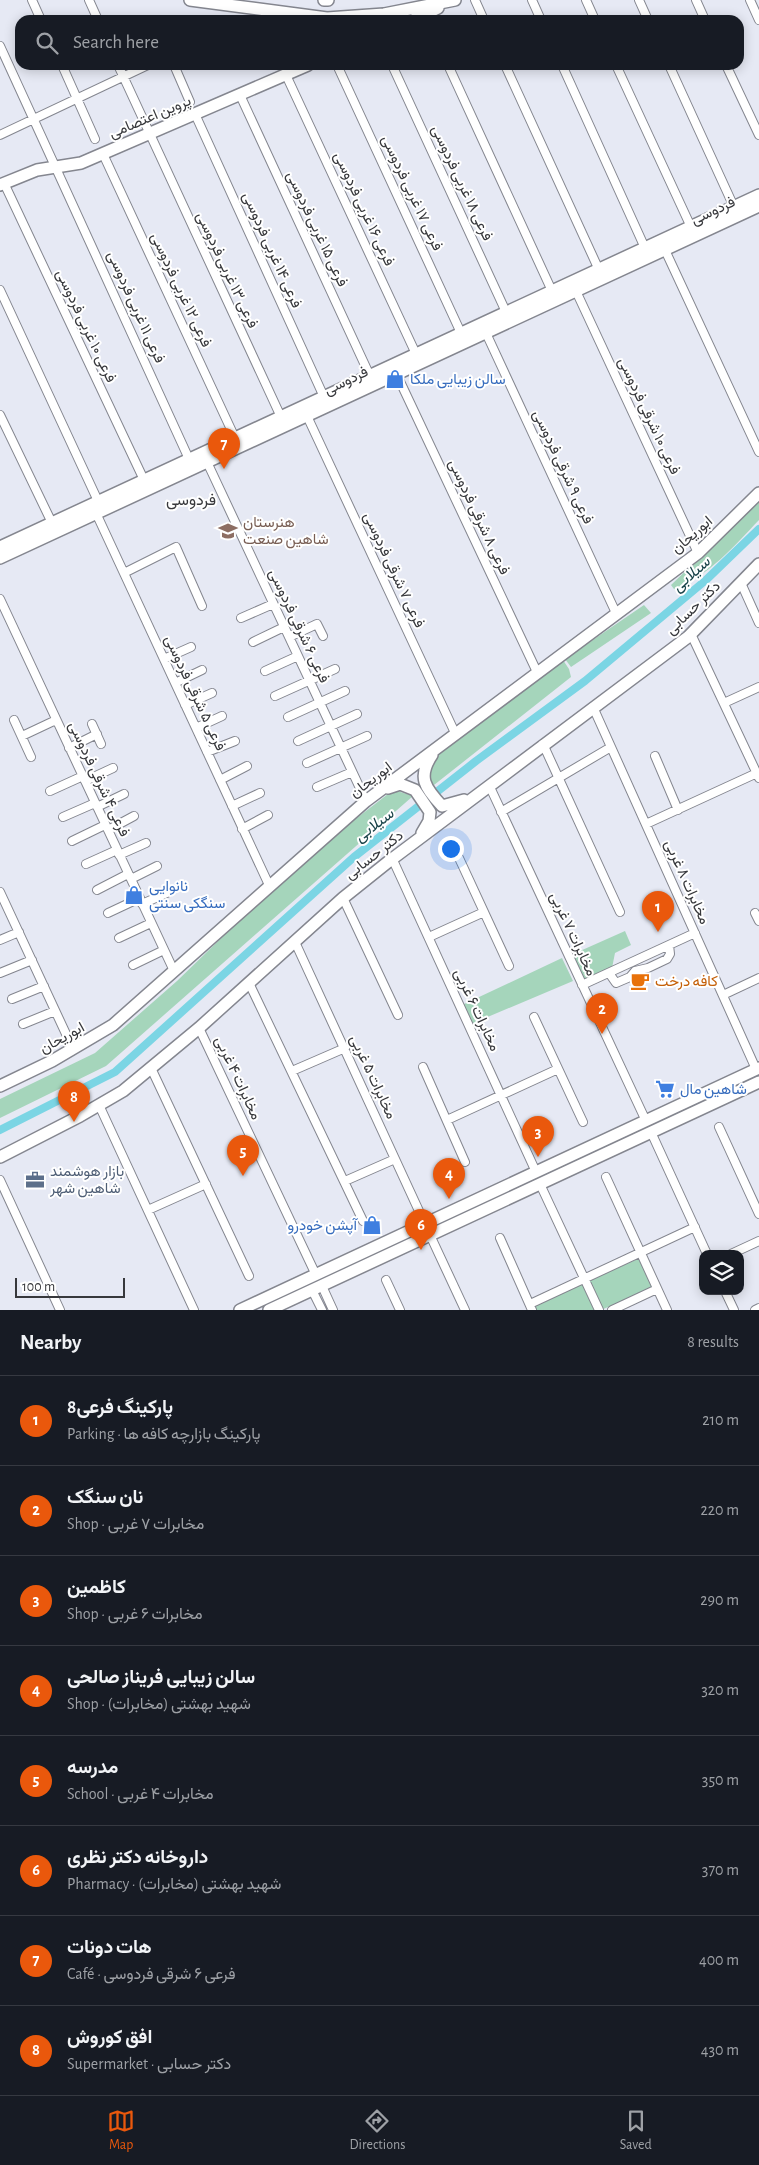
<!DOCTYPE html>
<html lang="en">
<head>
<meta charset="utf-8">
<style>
	body { margin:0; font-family:"Alegreya Sans",Vazirmatn,sans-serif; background:#242831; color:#f1f3f6 }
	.controls { position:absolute; right:15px; bottom:15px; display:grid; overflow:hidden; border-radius:10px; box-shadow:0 2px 12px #0003 }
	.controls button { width:45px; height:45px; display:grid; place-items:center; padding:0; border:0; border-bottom:1px solid #363941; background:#171b24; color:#f1f3f6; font:25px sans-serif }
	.scale { position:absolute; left:15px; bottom:12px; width:110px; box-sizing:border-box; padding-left:5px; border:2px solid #37383c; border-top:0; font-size:14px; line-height:18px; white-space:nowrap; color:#37383c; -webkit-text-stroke:4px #fff; paint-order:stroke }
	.you { position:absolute; left:450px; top:848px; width:18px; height:18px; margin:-12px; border:4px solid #fff; border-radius:50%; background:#1a73e8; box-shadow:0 0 0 8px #1a73e833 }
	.badge { display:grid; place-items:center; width:32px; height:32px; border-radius:50%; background:#ea580c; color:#fff; font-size:16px; font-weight:700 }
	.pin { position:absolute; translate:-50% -41px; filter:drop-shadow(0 1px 2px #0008) }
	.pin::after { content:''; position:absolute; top:26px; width:18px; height:15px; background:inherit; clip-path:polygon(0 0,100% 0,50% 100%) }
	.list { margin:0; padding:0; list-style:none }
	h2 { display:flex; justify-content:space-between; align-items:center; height:65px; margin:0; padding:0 20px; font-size:21px }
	h2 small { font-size:16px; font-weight:400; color:#9ea1a6 }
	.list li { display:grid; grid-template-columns:32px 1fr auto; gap:15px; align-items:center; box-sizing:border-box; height:90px; padding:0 20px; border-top:1px solid #363941 }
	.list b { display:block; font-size:19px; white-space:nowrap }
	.list p { margin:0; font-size:16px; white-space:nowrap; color:#9ea1a6 }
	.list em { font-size:16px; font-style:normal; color:#9ea1a6 }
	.icon { flex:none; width:28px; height:28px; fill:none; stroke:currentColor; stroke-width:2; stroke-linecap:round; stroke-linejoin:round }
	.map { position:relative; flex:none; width:759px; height:1310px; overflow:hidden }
	.search { position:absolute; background:#171b24; box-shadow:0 2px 12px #0003; left:15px; right:15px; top:15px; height:55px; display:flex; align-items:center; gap:12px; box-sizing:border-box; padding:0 18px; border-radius:15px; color:#9ea1a6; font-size:19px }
	.sheet { height:785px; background:#171b24 }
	nav { display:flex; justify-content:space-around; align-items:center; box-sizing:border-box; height:70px; border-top:1px solid #363941; background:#171b24; font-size:14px; color:#9ea1a6 }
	nav a { display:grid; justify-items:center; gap:2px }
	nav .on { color:#ea580c }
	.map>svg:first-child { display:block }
</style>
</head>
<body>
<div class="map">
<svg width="759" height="1310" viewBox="0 0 759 1310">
	<rect width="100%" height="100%" fill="#e6e9f4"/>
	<!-- green -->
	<path fill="#a5d5bb" d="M759,500V520C733,547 710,575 674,589L671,585Z
		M644,605L651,613L571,667L565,659Z
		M563,660L569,669L571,677L434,785L429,782L431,768L440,753Z
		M397,791L413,796L106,1066L0,1118V1099L95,1053L177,981L245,915L340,831L388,794Z
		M625,931L631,945L615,953L612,968L584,980L571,955Z
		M562,958L573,981L471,1024L462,1005Z
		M640,1258L653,1288L601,1310L588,1281Z
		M585,1283L597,1310H535L533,1306Z"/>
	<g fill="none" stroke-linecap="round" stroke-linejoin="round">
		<!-- canal -->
		<path stroke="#7bd5e4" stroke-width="8" d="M0,1130L115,1072L354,857L476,761L585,681L706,580L759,529"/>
		<!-- street casing -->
		<g stroke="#84868f" stroke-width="10">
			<path id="street" d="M32,0L41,20
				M89,0L98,20
				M475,0L484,20
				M532,0L541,20
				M586,0L595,20
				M639,0L648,20
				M696,0L705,20
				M750,0L759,20
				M0,46L189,459
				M62,65L95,139
				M118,65L281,417
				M174,65L190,102
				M337,65L461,333
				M392,65L506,312
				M448,65L552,291
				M505,65L599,270
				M562,65L645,248
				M616,65L691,227
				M669,65L734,207
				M726,65L759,135
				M286,75L416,354
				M240,95L370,376
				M195,114L324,397
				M0,135L148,65
				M103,154L235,438
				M4,183L144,480
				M665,250L759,452
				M0,290L98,501
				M576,291L698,553
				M486,333L616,613
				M396,373L537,672
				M0,415L52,523
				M307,416L456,735
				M207,462L366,801
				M96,513L269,885
				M124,573L176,547L202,606
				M741,583L759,623
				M0,599L174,971
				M241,618L273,604
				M691,634L759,778
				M289,637L317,624L323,636
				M253,642L284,627
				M164,659L191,647
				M265,671L298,656
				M175,683L202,670
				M275,696L335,669
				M724,703L759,687
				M185,705L212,693
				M593,707L756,1069
				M288,717L345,691
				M14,720L31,757
				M92,724L101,744
				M196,728L222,716
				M22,736L56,720
				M298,741L357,714
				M543,744L620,912
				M69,748L97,734
				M207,752L235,741
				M655,756L678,810
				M307,763L367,736
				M220,780L247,766
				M85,781L113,768
				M489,785L646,1121
				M317,787L352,772
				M50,791L83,776
				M232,806L260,793
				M97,807L124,794
				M501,812L611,747
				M63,817L95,803
				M646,824L757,773
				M242,829L268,815
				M108,830L134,816
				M72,841L105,825
				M119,855L146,843
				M392,858L536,1172
				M459,858L509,966
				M86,864L117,850
				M131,879L157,866
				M97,890L128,874
				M0,892L73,1049
				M343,898L398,1015
				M142,904L169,892
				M108,913L140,898
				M755,913L759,921
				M429,937L484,912
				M119,938L151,923
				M0,940L19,932
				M295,942L425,1224
				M133,965L164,950
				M0,973L32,960
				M609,973L616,983L630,977L635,971L648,968L667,959L670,954L669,945
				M249,983L363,1221
				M582,985L695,933
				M723,995L759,978
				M12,999L44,986
				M534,1017L583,1122
				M23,1024L55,1011
				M199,1028L316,1275
				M423,1067L465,1162
				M151,1068L249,1276
				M292,1071L345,1048
				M99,1105L194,1310
				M447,1120L558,1069
				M719,1127L759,1214
				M651,1132L707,1254
				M606,1177L667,1310
				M0,1180L60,1310
				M345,1181L395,1159
				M540,1184L599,1310
				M148,1210L206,1184
				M430,1235L465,1310
				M500,1238L532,1310
				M731,1254L759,1241
				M386,1280L400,1310
				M322,1286L333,1310
				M312,1290L322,1310
				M725,1291L734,1310
				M530,1304L695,1227
				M612,1310L657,1289
				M755,1310L759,1308"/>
		</g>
		<!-- secondary casing -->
		<g stroke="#84868f" stroke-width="14">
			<path id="secondary" d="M190,0L327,18L384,14L455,0
				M324,0H328
				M413,20L438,8
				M0,185L37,170L81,163L308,65
				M0,547L759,195
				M0,558L759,206
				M432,755C417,777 425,788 442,806L464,800
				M388,788L400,784L415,790L430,812L429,821L422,833
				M0,1086L52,1061L113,1025L366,801L698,553L759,493
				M0,1157L80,1116L123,1091L199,1028L343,898L388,862L688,637L759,564
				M240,1310L759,1068
				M269,1310L759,1082"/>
		</g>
		<!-- street -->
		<use href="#street" stroke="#fff" stroke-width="8"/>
		<!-- secondary -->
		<use href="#secondary" stroke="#fff" stroke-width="11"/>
	</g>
	<!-- icons -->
	<defs>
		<g id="shop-bare" transform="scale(1.5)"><path d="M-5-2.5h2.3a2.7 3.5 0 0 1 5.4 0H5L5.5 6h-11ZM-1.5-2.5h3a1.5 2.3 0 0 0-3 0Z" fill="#3f7fe0" stroke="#fff" stroke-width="2.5" paint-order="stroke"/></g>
		<g id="school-bare" transform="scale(1.5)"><path d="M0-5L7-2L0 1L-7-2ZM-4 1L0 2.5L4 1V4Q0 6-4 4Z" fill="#8d6e63" stroke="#fff" stroke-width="2.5" paint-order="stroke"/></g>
		<g id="cafe-bare" transform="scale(1.5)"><path d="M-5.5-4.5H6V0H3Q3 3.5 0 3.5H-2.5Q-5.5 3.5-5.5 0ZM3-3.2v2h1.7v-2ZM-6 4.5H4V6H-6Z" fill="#e8710a" stroke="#fff" stroke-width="2.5" paint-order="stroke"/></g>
		<g id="supermarket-bare" transform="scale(1.5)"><path d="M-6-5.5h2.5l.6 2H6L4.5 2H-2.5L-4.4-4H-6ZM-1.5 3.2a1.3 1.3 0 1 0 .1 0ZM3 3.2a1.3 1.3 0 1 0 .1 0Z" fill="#3f7fe0" stroke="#fff" stroke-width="2.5" paint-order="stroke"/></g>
		<g id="office-bare" transform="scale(1.5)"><path d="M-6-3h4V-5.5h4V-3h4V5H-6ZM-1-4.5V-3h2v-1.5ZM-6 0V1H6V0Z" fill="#5c6f8a" stroke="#fff" stroke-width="2.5" paint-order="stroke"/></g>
	</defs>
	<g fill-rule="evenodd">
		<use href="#shop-bare" x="395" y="379"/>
		<use href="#school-bare" x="228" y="531"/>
		<use href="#shop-bare" x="134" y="895"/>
		<use href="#cafe-bare" x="640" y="981"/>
		<use href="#supermarket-bare" x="665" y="1089"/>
		<use href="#office-bare" x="35" y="1180"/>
		<use href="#shop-bare" x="372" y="1225"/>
	</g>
	<g text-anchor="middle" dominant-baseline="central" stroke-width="4" stroke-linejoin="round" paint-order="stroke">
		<!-- street labels -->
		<g font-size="15" fill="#37383c" stroke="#fff">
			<text transform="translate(150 117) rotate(-23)">پروین اعتصامی</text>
			<text transform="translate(462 183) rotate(65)">فرعی ۱۸ غربی فردوسی</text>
			<text transform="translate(412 193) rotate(65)">فرعی ۱۷ غربی فردوسی</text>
			<text transform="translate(364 209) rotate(65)">فرعی ۱۶ غربی فردوسی</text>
			<text transform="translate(713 211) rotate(-25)">فردوسی</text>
			<text transform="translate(317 229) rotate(65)">فرعی ۱۵ غربی فردوسی</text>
			<text transform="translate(272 250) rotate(66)">فرعی ۱۴ غربی فردوسی</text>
			<text transform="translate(227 270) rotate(65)">فرعی ۱۳ غربی فردوسی</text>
			<text transform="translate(181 290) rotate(65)">فرعی ۱۲ غربی فردوسی</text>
			<text transform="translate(136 307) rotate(66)">فرعی ۱۱ غربی فردوسی</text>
			<text transform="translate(86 326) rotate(65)">فرعی ۱۰ غربی فردوسی</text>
			<text transform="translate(346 381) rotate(-26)">فردوسی</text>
			<text transform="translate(649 416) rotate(65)">فرعی ۱۰ شرقی فردوسی</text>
			<text transform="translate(563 467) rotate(65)">فرعی ۹ شرقی فردوسی</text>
			<text transform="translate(479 517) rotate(65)">فرعی ۸ شرقی فردوسی</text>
			<text transform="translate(692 535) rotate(-41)">ابوریحان</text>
			<text transform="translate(394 570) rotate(65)">فرعی ۷ شرقی فردوسی</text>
			<text transform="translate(693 608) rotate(-44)">دکتر حسابی</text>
			<text transform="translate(299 626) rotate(65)">فرعی ۶ شرقی فردوسی</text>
			<text transform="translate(195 693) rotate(65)">فرعی ۵ شرقی فردوسی</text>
			<text transform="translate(99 779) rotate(65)">فرعی ۴ شرقی فردوسی</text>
			<text transform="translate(371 780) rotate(-37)">ابوریحان</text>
			<text transform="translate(374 855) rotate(-38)">دکتر حسابی</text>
			<text transform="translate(687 882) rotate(66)">مخابرات ۸ غربی</text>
			<text transform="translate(573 934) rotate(65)">مخابرات ۷ غربی</text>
			<text transform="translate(477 1010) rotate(65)">مخابرات ۶ غربی</text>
			<text transform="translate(62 1038) rotate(-29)">ابوریحان</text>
			<text transform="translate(373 1077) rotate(65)">مخابرات ۵ غربی</text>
			<text transform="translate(238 1078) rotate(65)">مخابرات ۴ غربی</text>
		</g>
		<!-- shop labels -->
		<g font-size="15" fill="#366cbe" stroke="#fff" text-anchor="start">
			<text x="410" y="379">سالن زیبایی ملکا</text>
			<text x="149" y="886">نانوایی<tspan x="149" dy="17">سنگکی سنتی</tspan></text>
			<text x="680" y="1089">شاهین مال</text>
			<text x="357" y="1225" text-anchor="end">آپشن خودرو</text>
		</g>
		<!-- education labels -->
		<g font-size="15" fill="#785e54" stroke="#fff" text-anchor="start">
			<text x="243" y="522">هنرستان<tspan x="243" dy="17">شاهین صنعت</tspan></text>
		</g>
		<!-- food labels -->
		<g font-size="15" fill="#c56008" stroke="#fff" text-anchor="start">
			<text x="655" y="981">کافه درخت</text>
		</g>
		<!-- service labels -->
		<g font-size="15" fill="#4e5e75" stroke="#fff" text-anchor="start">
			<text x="50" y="1171">بازار هوشمند<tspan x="50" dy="17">شاهین شهر</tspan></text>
		</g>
		<!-- neighbourhood labels -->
		<g font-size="16" fill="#37383c" stroke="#fff">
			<text x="191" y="500">فردوسی</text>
		</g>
		<!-- water labels -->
		<g font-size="16" font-style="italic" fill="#194349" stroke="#fff">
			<text transform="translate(691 574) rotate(-41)">سیلابی</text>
			<text transform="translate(374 825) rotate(-37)">سیلابی</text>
		</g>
	</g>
</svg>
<div class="controls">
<button><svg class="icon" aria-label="layers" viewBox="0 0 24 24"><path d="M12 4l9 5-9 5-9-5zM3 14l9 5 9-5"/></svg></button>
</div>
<div class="scale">100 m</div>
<div class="you"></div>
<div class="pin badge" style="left:658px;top:932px">1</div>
<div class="pin badge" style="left:602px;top:1034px">2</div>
<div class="pin badge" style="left:538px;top:1157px">3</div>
<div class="pin badge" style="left:449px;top:1199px">4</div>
<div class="pin badge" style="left:243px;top:1176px">5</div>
<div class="pin badge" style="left:421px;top:1250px">6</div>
<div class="pin badge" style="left:224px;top:469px">7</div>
<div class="pin badge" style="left:74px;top:1122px">8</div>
<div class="search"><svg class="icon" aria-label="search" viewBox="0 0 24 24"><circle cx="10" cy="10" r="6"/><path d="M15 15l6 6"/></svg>Search here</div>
</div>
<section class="sheet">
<h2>Nearby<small>8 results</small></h2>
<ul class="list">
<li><span class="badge">1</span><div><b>پارکینگ فرعی8</b><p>Parking · پارکینگ بازارچه کافه ها</p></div><em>210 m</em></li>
<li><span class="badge">2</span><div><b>نان سنگک</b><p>Shop · مخابرات ۷ غربی</p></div><em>220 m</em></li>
<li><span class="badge">3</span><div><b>کاظمین</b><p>Shop · مخابرات ۶ غربی</p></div><em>290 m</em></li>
<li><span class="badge">4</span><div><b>سالن زیبایی فریناز صالحی</b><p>Shop · شهید بهشتی (مخابرات)</p></div><em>320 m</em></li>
<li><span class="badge">5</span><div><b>مدرسه</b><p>School · مخابرات ۴ غربی</p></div><em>350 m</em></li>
<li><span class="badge">6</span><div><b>داروخانه دکتر نظری</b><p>Pharmacy · شهید بهشتی (مخابرات)</p></div><em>370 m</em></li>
<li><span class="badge">7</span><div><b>هات دونات</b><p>Café · فرعی ۶ شرقی فردوسی</p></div><em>400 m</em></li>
<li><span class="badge">8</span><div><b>افق کوروش</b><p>Supermarket · دکتر حسابی</p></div><em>430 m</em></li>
</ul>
</section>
<nav>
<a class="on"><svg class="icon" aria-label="map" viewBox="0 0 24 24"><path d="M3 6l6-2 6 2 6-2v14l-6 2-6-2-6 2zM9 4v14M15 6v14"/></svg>Map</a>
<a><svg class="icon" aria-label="directions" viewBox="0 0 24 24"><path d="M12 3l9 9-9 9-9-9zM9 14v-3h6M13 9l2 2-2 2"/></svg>Directions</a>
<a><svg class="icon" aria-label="saved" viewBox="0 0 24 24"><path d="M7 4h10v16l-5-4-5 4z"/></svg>Saved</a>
</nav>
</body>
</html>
